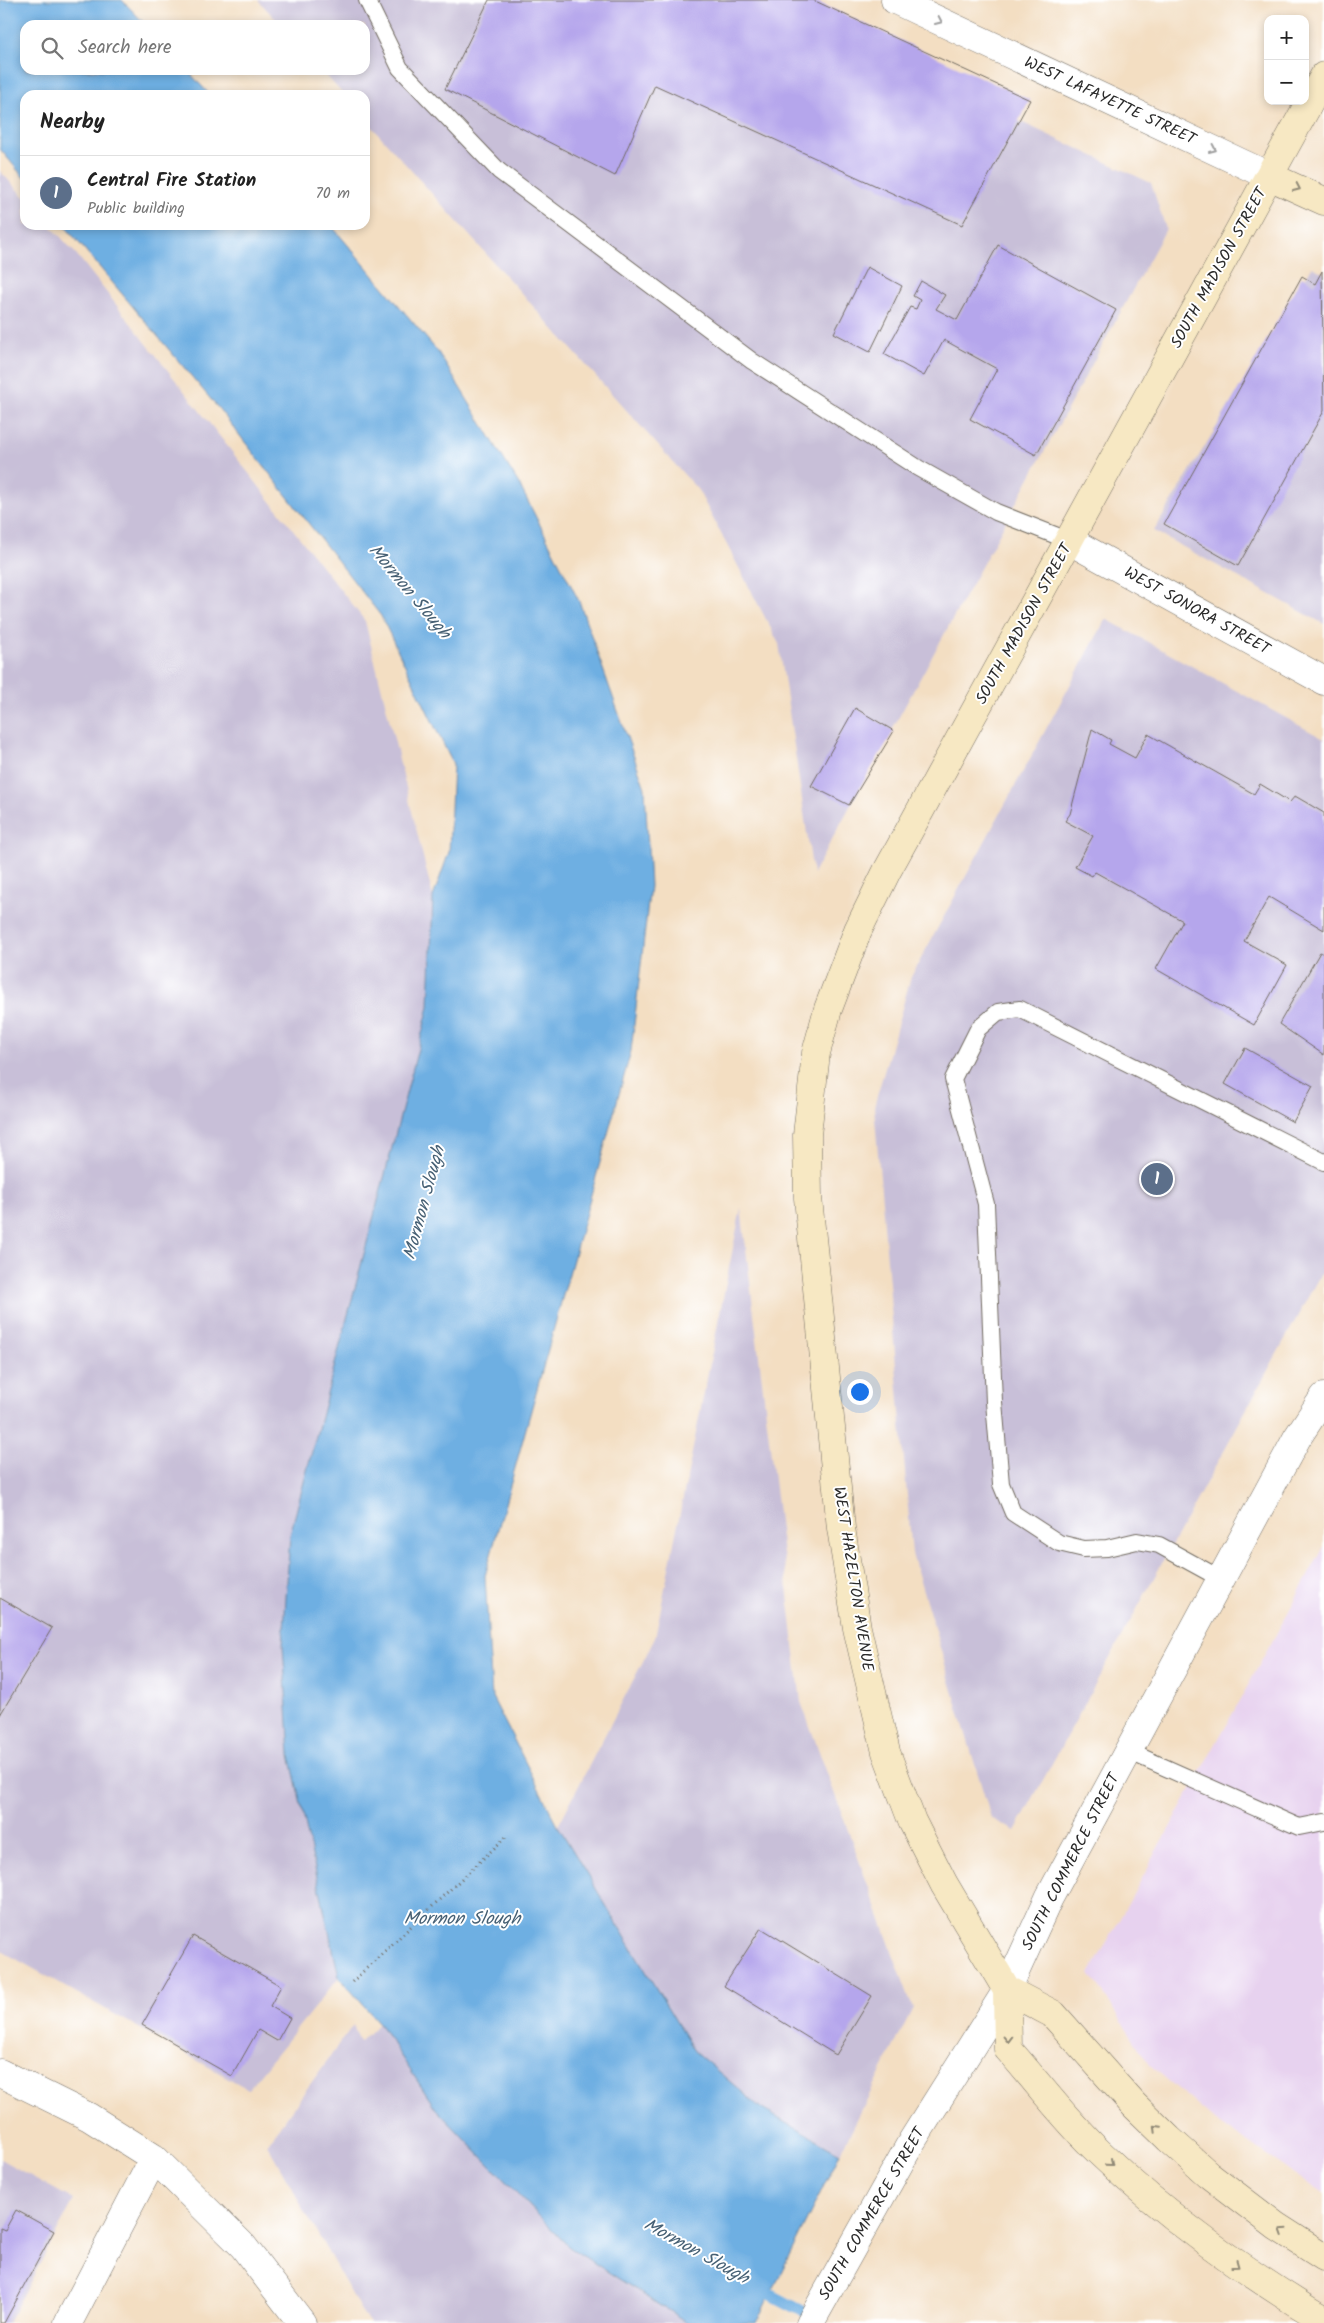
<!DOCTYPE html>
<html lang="en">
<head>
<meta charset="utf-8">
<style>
	body { margin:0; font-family:Kalam,sans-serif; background:#f6f6f6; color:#222 }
	.controls { position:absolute; right:15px; top:15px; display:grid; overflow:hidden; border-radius:10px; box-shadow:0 2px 8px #0003 }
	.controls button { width:45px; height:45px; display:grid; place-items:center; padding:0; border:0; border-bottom:1px solid #e0e0e0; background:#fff; color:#222; font:25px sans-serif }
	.you { position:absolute; left:859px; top:1391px; width:18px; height:18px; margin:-12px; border:4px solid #fff; border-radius:50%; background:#1a73e8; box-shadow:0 0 0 8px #1a73e833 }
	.badge { display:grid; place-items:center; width:32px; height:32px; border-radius:50%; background:#2563eb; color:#fff; font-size:16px; font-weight:700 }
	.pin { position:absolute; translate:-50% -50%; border:2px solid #fff; box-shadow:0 1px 5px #0006 }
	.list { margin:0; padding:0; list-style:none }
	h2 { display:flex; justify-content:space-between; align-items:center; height:65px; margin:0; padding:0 20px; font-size:21px }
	h2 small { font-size:16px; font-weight:400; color:#767676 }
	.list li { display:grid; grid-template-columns:32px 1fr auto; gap:15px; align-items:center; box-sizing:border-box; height:75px; padding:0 20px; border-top:1px solid #e0e0e0 }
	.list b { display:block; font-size:19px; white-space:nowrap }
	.list p { margin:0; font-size:16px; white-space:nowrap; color:#767676 }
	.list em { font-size:16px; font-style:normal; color:#767676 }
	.icon { flex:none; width:28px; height:28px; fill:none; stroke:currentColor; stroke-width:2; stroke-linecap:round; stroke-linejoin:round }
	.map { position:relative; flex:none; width:1324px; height:2323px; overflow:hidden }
	.search { position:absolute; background:#fff; box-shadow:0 2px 8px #0003; left:20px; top:20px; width:350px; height:55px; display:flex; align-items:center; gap:12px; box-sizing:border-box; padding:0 18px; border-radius:15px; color:#767676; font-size:19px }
	.panel { position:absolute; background:#fff; box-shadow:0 2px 8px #0003; left:20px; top:90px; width:350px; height:140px; border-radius:15px }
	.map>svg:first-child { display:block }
</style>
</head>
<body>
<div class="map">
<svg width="1324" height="2323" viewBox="0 0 1324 2323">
	<rect width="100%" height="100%" fill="#fff"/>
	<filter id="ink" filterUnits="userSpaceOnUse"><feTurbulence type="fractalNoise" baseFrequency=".02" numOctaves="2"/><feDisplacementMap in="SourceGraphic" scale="10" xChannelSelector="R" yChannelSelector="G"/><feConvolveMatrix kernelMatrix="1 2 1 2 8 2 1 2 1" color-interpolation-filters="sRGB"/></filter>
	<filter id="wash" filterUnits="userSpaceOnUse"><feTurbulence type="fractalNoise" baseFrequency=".0096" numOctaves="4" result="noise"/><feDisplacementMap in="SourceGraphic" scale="20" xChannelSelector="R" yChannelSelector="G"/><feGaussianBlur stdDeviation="1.12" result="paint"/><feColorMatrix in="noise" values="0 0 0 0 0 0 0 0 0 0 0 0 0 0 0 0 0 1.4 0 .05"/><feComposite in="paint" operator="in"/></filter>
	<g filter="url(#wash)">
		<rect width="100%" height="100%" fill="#f3dec2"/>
		<!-- built -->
		<path fill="#e7d2ef" d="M1324,1547V2194L1212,2118L1150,2065L1090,1973Z"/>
		<!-- industrial -->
		<path fill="#c8bfd8" d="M258,0H762L1151,183L1166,229L813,874L779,644L698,490L365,119V95H344L321,70H365V25H281Z
			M0,171L25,198V225H50L77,255L365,621L433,897L429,1007L290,1755L339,1977L248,2089L0,1950Z
			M1312,267L1324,273V624L1154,531Z
			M1106,619L1324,739V1268L1015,1831L991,1818L912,1554L874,1107L911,977Z
			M741,1208L801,1702L913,2008L840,2153L762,2109L694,2051L558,1826L655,1638Z
			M379,2023L436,2109L569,2247L688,2323H370L364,2316L267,2144L353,2025L360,2042Z
			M0,2159L74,2200L8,2323H0Z"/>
		<!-- water -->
		<path fill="#6eafe2" stroke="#4c6d86" d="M0,0H122L146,25H25V70H187L210,95H25V179L0,149Z
			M64,225H331L438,352L519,484L579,601L645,788L650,886L631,1051L485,1576L492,1697L558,1826L694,2051L762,2109L840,2153L756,2323H688L569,2247L436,2109L379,2023L339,1977L290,1755L283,1645L290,1535L429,1007L433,897L449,852L453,764L381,616L219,409Z"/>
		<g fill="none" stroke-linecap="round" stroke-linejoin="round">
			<!-- stream -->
			<path stroke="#6eafe2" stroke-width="11" d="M766,2292L814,2317"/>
		</g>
		<g id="blocks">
			<!-- building -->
			<path fill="#b5a6ec" d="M489,0H813L1030,100L962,225L655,85L615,176L445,89Z
				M998,245L1116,310L1036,455L970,419L997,369L944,340L924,376L884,354L910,307L916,309L920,300L913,296L921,281L945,295L936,309L957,320Z
				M867,267L902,286L870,352L834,333Z
				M1322,271L1324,411L1238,566L1164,524L1302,276L1315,284Z
				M855,708L894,731L849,805L811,786Z
				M1092,729L1111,740L1109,744L1135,758L1148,734L1254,794L1260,784L1290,802L1295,796L1324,813V930L1269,897L1244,941L1287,965L1254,1025L1156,969L1183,921L1095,872L1092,876L1075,867L1093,836L1065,821L1070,814Z
				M1320,952L1324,954V1055L1279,1024Z
				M1245,1048L1313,1086L1293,1122L1225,1084Z
				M0,1598L52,1628L0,1715Z
				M761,1928L872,1996L836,2055L724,1986Z
				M193,1936L281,1986L270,2006L290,2018L277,2041L258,2030L232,2076L142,2025Z
				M16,2210L54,2231L4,2323H0V2228L5,2230Z"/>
		</g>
	</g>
	<g filter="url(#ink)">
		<use href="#blocks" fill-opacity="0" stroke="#716a60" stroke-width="1"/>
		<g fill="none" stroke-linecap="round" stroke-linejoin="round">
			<!-- service casing -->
			<g stroke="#716a60" stroke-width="18">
				<path id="service" d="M367,0L400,68L499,171L752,361L918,468L996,512L1070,541
					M1221,1579L1159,1545L1137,1541L1107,1548L1084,1549L1059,1543L1013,1513L1001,1484L994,1402L986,1204L953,1079L978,1029L998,1012L1020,1009L1324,1162
					M1128,1751L1299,1827L1324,1822"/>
			</g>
			<!-- minor casing -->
			<g stroke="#716a60" stroke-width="29">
				<path id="minor" d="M1070,541L1324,681
					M0,2073L89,2117L154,2158L243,2246L302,2323
					M68,2323L154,2158
					M810,2323L912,2141L1007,1990L1049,1898L1297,1438L1324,1397"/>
			</g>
			<!-- tertiary casing -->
			<g stroke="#716a60" stroke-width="29">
				<path id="tertiary" d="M895,0L1269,176"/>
			</g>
			<!-- secondary casing -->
			<g stroke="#716a60" stroke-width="29">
				<path id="secondary" d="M1324,76L887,871L858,930L828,1009L816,1053L807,1135L808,1198L841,1528L857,1628L886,1752L912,1821L944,1884L1007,1990L1008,2049C1038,2083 1066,2121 1099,2152C1167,2218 1244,2271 1324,2320
					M1269,176L1324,201
					M1007,1990L1053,2014L1134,2105L1169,2139L1208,2174L1276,2226L1324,2257"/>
			</g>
			<!-- path -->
			<path stroke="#716a60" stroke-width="3" stroke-dasharray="1 4" stroke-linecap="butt" d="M352,1982L507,1836"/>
			<!-- service -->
			<use href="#service" stroke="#fff" stroke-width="16"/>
			<!-- minor -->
			<use href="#minor" stroke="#fff" stroke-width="28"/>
			<!-- tertiary -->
			<use href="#tertiary" stroke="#fff" stroke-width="28"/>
			<!-- secondary -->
			<use href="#secondary" stroke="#f7e8c3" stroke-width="28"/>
		</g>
		<!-- one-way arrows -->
		<defs><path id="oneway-chevron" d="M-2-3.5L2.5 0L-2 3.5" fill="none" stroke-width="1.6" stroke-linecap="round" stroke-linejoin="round" transform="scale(1.25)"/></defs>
		<g stroke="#a0a0a0">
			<use href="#oneway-chevron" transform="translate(939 21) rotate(25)"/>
			<use href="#oneway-chevron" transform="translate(1213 149) rotate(25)"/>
		</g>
		<g stroke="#918a77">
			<use href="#oneway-chevron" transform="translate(1297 188) rotate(25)"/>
			<use href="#oneway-chevron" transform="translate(1008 2039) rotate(89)"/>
			<use href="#oneway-chevron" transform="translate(1157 2128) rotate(-135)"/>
			<use href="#oneway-chevron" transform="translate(1110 2163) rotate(41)"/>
			<use href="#oneway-chevron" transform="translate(1283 2231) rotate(-147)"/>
			<use href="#oneway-chevron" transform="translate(1236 2265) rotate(36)"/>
		</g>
	</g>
	<g text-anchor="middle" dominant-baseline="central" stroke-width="4" stroke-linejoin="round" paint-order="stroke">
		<!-- street labels -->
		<g font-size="16" fill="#2b2b2b" stroke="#fff">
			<text transform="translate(1110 101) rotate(25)">WEST LAFAYETTE STREET</text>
			<text transform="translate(1219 268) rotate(-61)">SOUTH MADISON STREET</text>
			<text transform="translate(1197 611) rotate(29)">WEST SONORA STREET</text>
			<text transform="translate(1024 624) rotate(-61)">SOUTH MADISON STREET</text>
			<text transform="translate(853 1579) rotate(81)">WEST HAZELTON AVENUE</text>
			<text transform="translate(1071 1862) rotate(-63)">SOUTH COMMERCE STREET</text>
			<text transform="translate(872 2214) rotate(-60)">SOUTH COMMERCE STREET</text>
		</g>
		<!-- water labels -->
		<g font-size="18" font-style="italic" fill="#466074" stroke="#fff">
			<text transform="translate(409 592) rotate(50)">Mormon Slough</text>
			<text transform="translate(425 1203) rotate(-75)">Mormon Slough</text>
			<text x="462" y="1919">Mormon Slough</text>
			<text transform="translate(696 2252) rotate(29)">Mormon Slough</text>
		</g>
	</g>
</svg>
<div class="controls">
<button>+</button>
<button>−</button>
</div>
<div class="you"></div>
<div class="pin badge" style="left:1157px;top:1179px;background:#5c6f8a">1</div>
<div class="search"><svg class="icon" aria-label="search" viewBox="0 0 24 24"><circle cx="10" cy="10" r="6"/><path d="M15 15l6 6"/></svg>Search here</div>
<section class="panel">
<h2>Nearby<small></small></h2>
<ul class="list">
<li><span class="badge" style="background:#5c6f8a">1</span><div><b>Central Fire Station</b><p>Public building</p></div><em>70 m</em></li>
</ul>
</section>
</div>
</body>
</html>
